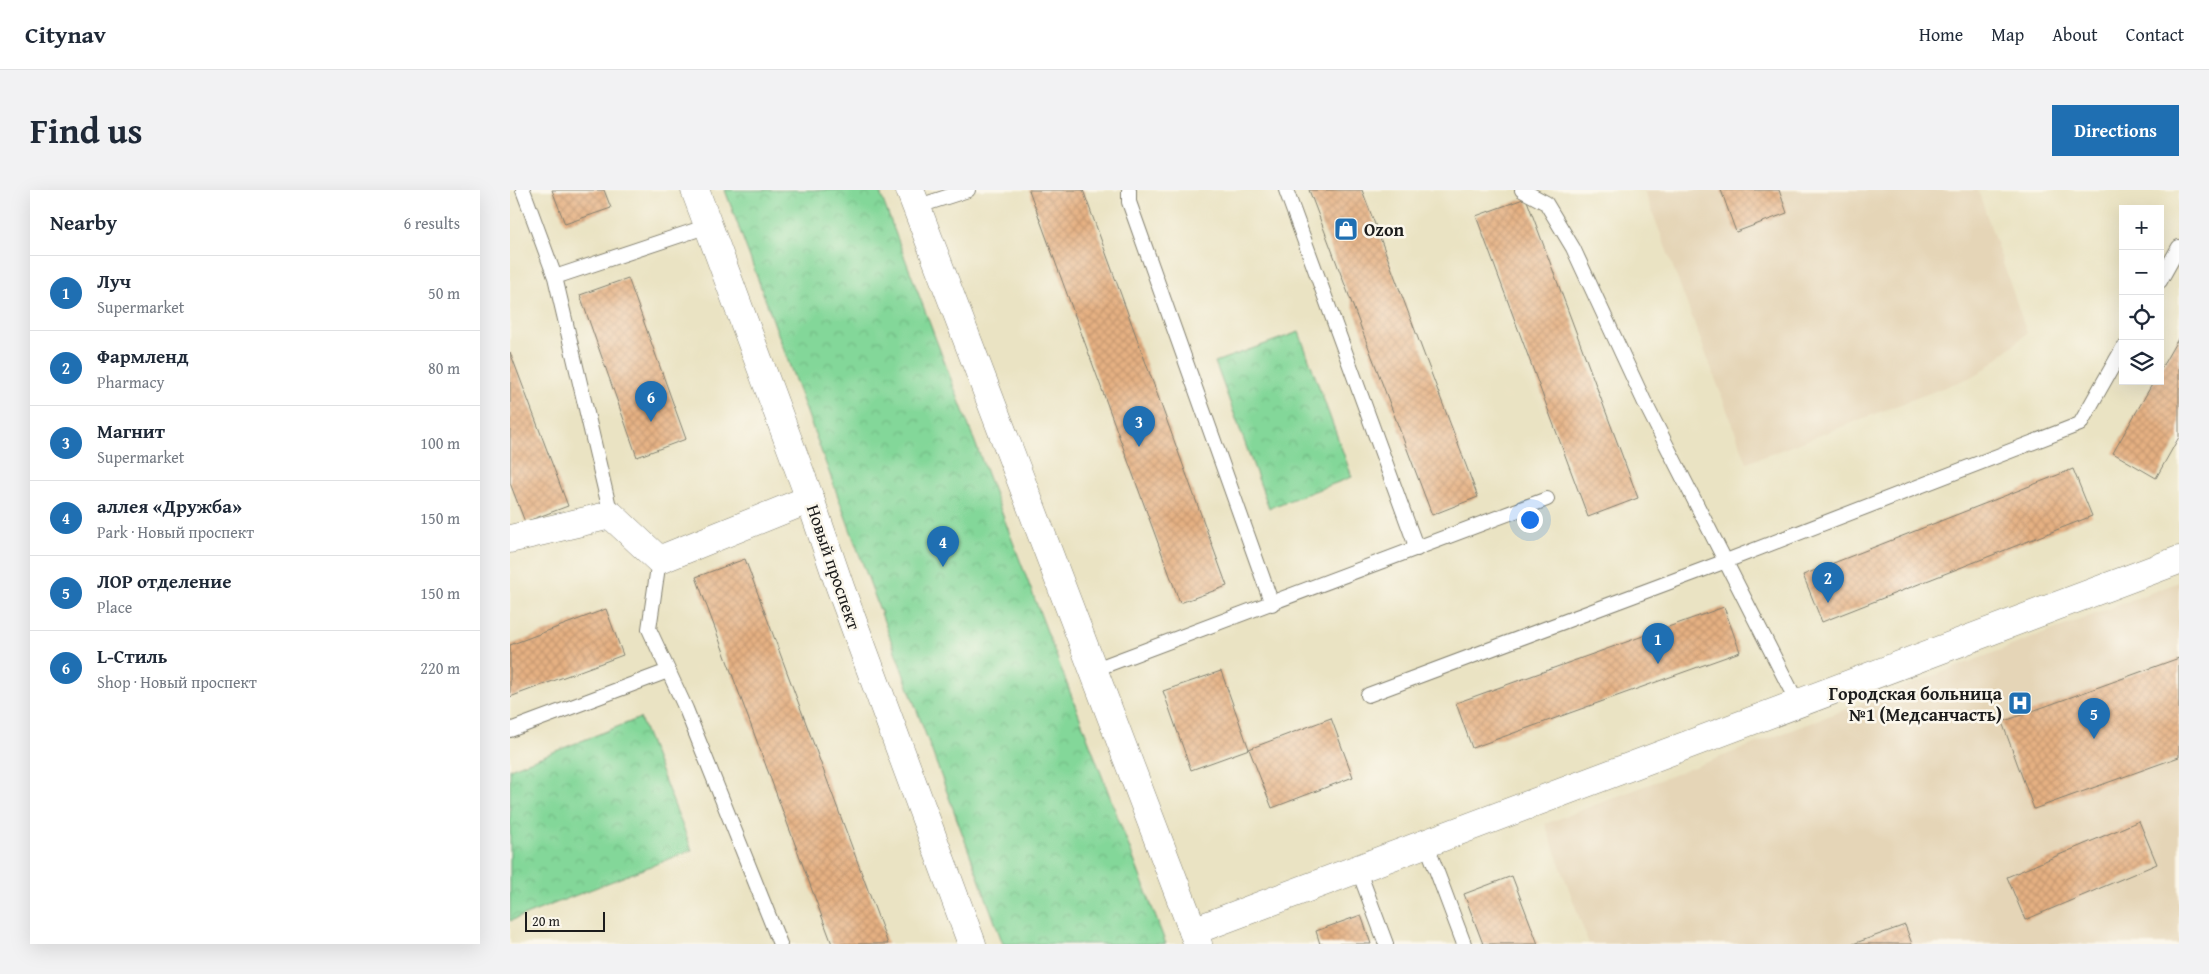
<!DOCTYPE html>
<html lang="en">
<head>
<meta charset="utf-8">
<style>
	body { margin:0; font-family:"Gentium Book Plus",serif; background:#f2f2f3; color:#1f2937 }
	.controls { position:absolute; right:15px; top:15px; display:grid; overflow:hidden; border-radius:0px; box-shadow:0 5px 20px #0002 }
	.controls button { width:45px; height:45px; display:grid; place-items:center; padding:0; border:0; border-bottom:1px solid #e0e1e3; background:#fff; color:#1f2937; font:25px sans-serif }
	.scale { position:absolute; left:15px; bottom:12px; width:80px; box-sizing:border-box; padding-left:5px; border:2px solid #1c1c1c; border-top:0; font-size:14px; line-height:18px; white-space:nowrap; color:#1c1c1c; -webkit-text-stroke:4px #fbf7ec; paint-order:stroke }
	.you { position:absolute; left:1019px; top:329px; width:18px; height:18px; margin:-12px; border:4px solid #fff; border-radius:50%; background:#1a73e8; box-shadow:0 0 0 8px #1a73e833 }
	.badge { display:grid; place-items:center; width:32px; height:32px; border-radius:50%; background:#1f6fb2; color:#fff; font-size:16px; font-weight:700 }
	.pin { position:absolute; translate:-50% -41px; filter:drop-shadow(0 1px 2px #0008) }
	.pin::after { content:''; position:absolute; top:26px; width:18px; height:15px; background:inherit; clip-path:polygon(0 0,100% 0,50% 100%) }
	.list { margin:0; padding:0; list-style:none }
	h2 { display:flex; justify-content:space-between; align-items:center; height:65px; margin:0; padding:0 20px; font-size:21px }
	h2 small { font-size:16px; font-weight:400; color:#747a83 }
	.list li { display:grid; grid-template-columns:32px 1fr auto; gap:15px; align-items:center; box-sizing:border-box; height:75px; padding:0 20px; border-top:1px solid #e0e1e3 }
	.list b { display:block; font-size:19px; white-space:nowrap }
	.list p { margin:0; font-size:16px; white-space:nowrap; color:#747a83 }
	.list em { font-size:16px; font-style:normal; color:#747a83 }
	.icon { flex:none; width:28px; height:28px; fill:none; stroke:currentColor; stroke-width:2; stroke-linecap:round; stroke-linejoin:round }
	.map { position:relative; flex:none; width:1669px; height:754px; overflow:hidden; border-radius:0px }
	header { display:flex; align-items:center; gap:30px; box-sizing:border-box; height:70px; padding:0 25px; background:#fff; border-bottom:1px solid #e0e1e3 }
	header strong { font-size:24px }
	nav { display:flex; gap:28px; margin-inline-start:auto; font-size:18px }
	.intro { display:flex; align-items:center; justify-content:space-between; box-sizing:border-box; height:120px; padding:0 30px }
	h1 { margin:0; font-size:35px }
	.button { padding:12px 22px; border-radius:0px; background:#1f6fb2; color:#fff; font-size:18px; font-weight:700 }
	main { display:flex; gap:30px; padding:0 30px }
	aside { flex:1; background:#fff; border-radius:0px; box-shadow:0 5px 20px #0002 }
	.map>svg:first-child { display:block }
</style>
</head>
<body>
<header>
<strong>Citynav</strong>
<nav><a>Home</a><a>Map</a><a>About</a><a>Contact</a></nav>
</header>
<div class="intro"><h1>Find us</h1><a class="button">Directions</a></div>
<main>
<aside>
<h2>Nearby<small>6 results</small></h2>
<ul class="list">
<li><span class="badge">1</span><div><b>Луч</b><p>Supermarket</p></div><em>50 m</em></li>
<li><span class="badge">2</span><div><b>Фармленд</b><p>Pharmacy</p></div><em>80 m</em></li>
<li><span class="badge">3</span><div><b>Магнит</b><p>Supermarket</p></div><em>100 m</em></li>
<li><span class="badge">4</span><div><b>аллея «Дружба»</b><p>Park · Новый проспект</p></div><em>150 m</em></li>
<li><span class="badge">5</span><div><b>ЛОР отделение</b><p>Place</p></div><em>150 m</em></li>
<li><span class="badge">6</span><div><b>L-Стиль</b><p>Shop · Новый проспект</p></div><em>220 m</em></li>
</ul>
</aside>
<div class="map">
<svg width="1669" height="754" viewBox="0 0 1669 754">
	<defs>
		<pattern id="park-crowns" width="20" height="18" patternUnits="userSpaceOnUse" patternTransform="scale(1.25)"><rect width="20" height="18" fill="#83d799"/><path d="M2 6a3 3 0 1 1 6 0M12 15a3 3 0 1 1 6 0" fill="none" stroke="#71b883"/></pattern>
		<pattern id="building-cross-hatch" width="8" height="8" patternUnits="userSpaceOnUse" patternTransform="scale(1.25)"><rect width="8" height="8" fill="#e5b082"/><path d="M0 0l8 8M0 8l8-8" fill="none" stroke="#c49770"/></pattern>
	</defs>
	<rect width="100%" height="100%" fill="#fbf7ec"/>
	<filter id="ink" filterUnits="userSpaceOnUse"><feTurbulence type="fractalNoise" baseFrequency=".02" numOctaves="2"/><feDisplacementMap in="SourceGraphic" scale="10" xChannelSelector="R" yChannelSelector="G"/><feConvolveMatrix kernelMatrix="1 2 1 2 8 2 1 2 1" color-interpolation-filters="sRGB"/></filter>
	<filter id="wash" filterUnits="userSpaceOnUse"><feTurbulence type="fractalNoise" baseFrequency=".0096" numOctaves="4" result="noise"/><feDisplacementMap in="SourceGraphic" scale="20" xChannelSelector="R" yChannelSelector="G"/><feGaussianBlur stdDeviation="1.12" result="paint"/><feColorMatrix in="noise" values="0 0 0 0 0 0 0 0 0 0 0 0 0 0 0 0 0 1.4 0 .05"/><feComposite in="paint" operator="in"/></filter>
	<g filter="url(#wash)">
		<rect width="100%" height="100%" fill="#eae3c3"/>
		<!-- built -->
		<path fill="#e5d5b7" d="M1134,0H1468L1517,143L1469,184L1237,273Z
			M1669,392V754H1079L1035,634Z"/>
		<!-- park -->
		<path fill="url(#park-crowns)" stroke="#507a5a" d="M215,0H369L656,754H493Z
			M789,142L842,287L759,318L705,172Z
			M130,528L182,660L0,731V579Z"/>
		<g id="blocks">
			<!-- building -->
			<path fill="url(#building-cross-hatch)" d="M42,0H94L101,18L55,34Z
				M519,0H573L717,396L670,413Z
				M799,0H852L968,307L922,325Z
				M1211,0H1269L1277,23L1226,42Z
				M1016,8L1128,308L1078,327L966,26Z
				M118,88L176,249L127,267L70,105Z
				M1669,147V247L1646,288L1603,263L1644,191H1650V180Z
				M0,162L58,316L15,332L0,293Z
				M1563,279L1582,326L1312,432L1293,385Z
				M235,369L378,754H322L186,387Z
				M1214,417L1230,462L962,558L946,513Z
				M96,419L113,465L0,507V455Z
				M1669,468V567L1524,619L1492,532Z
				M711,481L739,559L821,528L843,587L762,618L739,559L681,580L653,501Z
				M1629,631L1647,674L1515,730L1497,687Z
				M1002,686L1028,754H973L954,704Z
				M851,725L861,754H810L806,741Z
				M1395,735L1402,754H1343Z"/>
		</g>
	</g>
	<g filter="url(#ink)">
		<use href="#blocks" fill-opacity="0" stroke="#838070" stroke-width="1"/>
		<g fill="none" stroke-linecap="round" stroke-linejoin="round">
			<!-- lane casing -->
			<g stroke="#838070" stroke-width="16">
				<path id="lane" d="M13,0L45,87
					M619,0V12L762,414
					M776,0L907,359
					M1012,0L1036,13L1063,58L1134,211L1288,514
					M406,17L458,0
					M1650,91L1669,57
					M101,325L45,87L198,36
					M149,370L139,439L176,519L270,754
					M583,480L1037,309
					M858,505L1216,371L1570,234L1613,158
					M0,540L158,481
					M916,653L954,754
					M848,679L876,754"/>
			</g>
			<!-- street casing -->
			<g stroke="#838070" stroke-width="29">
				<path id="street" d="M0,349L101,325L149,370L300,309
					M683,741L1669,370"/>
			</g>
			<!-- secondary casing -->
			<g stroke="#838070" stroke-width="29">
				<path id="secondary" d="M185,0L300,309L330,397L462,754
					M400,0L688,754"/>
			</g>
			<!-- lane -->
			<use href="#lane" stroke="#fff" stroke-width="14"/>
			<!-- street -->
			<use href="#street" stroke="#fff" stroke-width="28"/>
			<!-- secondary -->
			<use href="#secondary" stroke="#fff" stroke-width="28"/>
		</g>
	</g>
	<!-- icons -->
	<defs>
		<g id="shop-square" transform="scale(1.25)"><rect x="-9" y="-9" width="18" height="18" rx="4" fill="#1f6fb2" stroke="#fbf7ec"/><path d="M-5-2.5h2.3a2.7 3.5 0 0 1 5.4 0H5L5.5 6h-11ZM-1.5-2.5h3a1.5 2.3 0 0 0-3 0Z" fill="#fff"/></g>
		<g id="hospital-square" transform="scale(1.25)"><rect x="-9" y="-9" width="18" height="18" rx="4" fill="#1f6fb2" stroke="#fbf7ec"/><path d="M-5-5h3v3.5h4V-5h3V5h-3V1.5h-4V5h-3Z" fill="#fff"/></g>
	</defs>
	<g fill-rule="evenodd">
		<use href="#shop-square" x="836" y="39"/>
		<use href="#hospital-square" x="1510" y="513"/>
	</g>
	<g text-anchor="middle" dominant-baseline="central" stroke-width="5" stroke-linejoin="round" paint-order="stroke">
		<!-- poi labels -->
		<g font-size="18" font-weight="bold" fill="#1c1c1c" stroke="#fbf7ec" text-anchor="start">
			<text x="854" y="39">Ozon</text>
			<text x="1492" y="503" text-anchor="end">Городская больница<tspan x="1492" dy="21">№1 (Медсанчасть)</tspan></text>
		</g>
		<!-- street labels -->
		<g font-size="18" fill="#1c1c1c" stroke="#fbf7ec">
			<text transform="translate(324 377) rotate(71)">Новый проспект</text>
		</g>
	</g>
</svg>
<div class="controls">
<button>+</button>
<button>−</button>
<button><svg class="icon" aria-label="locate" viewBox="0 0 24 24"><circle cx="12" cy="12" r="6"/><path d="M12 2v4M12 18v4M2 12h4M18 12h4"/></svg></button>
<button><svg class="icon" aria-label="layers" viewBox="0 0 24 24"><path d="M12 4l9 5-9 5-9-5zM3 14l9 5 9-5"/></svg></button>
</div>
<div class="scale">20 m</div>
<div class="you"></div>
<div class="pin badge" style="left:1148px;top:474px">1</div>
<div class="pin badge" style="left:1318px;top:413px">2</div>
<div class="pin badge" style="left:629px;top:257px">3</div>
<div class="pin badge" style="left:433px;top:377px">4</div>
<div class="pin badge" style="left:1584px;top:549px">5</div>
<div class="pin badge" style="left:141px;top:232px">6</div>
</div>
</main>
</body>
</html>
